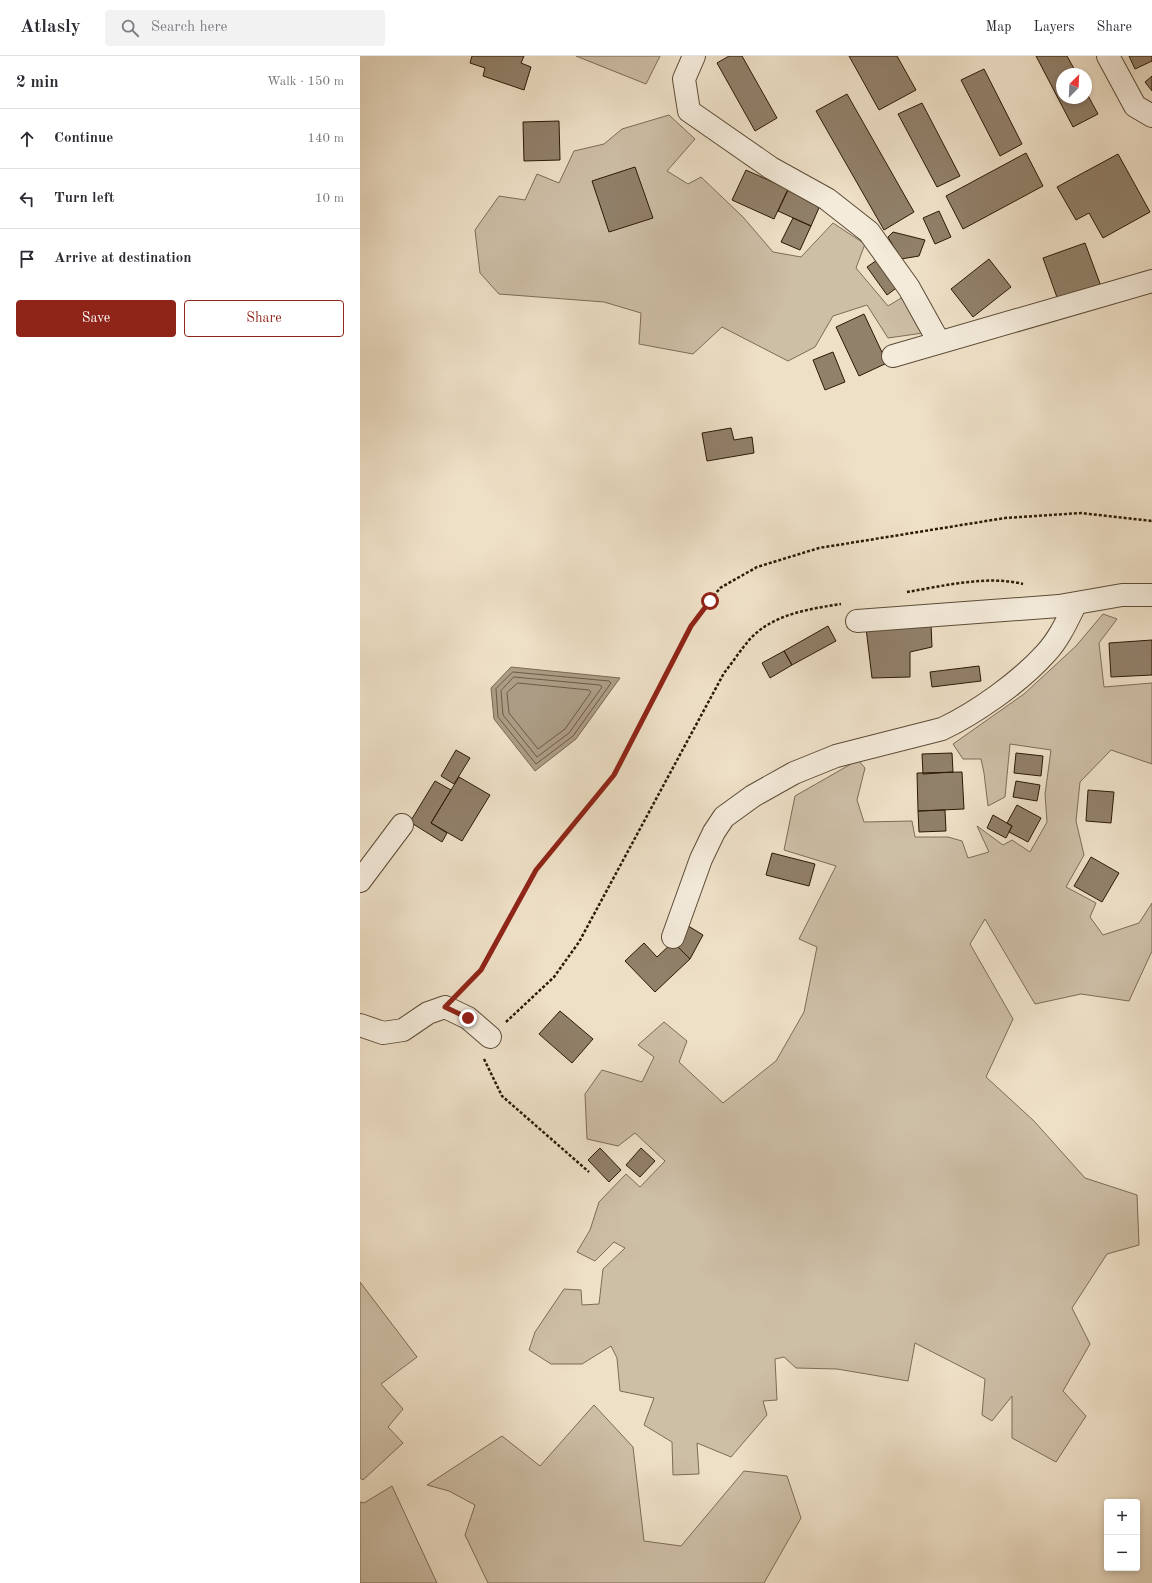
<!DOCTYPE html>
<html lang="en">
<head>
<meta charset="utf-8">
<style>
	body { margin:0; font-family:"Old Standard TT",serif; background:#f2f2f3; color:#2b2b33 }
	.controls { position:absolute; right:12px; bottom:12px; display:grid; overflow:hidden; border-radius:4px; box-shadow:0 2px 6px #0003 }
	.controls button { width:36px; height:36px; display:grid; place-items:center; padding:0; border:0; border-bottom:1px solid #e1e1e2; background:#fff; color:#2b2b33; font:20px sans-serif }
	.compass { position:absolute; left:696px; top:12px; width:36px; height:36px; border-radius:50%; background:#fff; box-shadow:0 2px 6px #0003; rotate:24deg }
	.stop { position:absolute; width:12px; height:12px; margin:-9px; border:3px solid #8f2418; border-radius:50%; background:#fff }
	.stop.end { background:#8f2418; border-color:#fff; box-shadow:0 1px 4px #0008 }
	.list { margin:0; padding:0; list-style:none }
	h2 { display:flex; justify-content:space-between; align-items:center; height:52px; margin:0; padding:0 16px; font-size:17px }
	h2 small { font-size:13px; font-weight:400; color:#7c7c81 }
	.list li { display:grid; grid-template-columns:26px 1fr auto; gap:12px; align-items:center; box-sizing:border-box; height:60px; padding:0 16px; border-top:1px solid #e1e1e2 }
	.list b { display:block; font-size:15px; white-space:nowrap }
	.list em { font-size:13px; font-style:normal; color:#7c7c81 }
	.actions { display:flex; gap:8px; padding:12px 16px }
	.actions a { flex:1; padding:9px 0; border:1px solid #8f2418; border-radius:4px; text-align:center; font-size:14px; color:#8f2418 }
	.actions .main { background:#8f2418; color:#fff }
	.icon { flex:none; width:22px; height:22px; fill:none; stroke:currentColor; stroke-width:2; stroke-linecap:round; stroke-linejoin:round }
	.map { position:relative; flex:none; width:792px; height:1527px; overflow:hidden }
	header { display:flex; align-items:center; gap:24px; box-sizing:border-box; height:56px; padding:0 20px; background:#fff; border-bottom:1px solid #e1e1e2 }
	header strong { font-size:19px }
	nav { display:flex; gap:22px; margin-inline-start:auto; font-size:14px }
	.search { width:280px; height:36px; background:#f2f2f3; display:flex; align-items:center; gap:10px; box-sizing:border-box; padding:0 14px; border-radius:4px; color:#7c7c81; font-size:15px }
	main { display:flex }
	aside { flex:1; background:#fff }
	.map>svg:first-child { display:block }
</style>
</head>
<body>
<header>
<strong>Atlasly</strong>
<div class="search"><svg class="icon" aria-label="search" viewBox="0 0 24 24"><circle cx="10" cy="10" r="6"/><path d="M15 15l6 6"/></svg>Search here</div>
<nav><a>Map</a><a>Layers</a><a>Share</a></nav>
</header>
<main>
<aside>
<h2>2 min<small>Walk · 150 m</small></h2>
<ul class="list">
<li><svg class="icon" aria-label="ahead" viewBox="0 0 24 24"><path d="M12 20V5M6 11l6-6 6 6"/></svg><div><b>Continue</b></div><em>140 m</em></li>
<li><svg class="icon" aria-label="left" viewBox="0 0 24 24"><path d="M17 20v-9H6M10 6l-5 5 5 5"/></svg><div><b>Turn left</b></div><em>10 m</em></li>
<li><svg class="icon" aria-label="arrive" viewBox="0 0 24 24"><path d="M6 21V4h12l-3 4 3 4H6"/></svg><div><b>Arrive at destination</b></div></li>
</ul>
<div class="actions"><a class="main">Save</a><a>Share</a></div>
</aside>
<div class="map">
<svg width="792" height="1527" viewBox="0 0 792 1527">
	<rect width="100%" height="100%" fill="#eee0c7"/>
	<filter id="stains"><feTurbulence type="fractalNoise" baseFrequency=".005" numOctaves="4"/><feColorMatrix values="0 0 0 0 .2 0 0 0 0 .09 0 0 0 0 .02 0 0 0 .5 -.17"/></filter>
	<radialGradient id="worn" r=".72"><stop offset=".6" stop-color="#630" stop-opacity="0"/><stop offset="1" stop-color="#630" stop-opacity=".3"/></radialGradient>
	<!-- green -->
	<path fill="#cdbea6" stroke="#7c6c56" d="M216,0H300L286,28Z
		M309,59L335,83L307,115L328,128L341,121L383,161L413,196L441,201L473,167L505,188L496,212L528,250L543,241L563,277L528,282L507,249L473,260L455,291L428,305L362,271L333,298L279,288L281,257L244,246L139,238L120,217L115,174L139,140L165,144L177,118L199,127L214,95L244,88L262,73Z
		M743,558L757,563L739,587L744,631L792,627V708L751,694L720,726L716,765L724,799L706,831L736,847L730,861L743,879L779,867L792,847V895L769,945L721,938L675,948L625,863L610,888L653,963L626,1021L674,1065L725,1122L777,1139L779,1189L747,1198L712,1252L730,1288L703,1335L726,1360L696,1406L652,1382V1340L632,1365L622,1359L625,1323L555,1287L548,1325L477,1313L436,1312L424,1301L415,1303L417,1344L403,1345L407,1359L371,1401L337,1387L339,1418L313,1419L312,1386L284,1369L294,1342L260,1335L257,1302L251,1290L222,1308H191L169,1294L175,1276L204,1233L221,1234L222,1249L239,1248L243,1213L265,1192L254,1186L235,1205L217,1196L230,1174L239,1146L266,1118L280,1131L305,1105L275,1077L258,1090L227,1083L225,1038L242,1014L282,1026L294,1001L278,989L304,966L327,985L319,1006L363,1047L416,1005L444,956L457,891L439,883L476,810L424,794L435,740L498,704L505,712L497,744L504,766L552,765L555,781H588L602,785L608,802L629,796L617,770L643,789L652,784L670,796L687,766L685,738L691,694L650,688L645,741L628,750L624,717L621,703H603L593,688L664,638L716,590Z
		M0,1226L57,1301L21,1328L43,1353L28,1371L43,1387L3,1424L0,1422Z
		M234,1349L273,1391L284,1485L321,1490L384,1415L427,1420L441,1462L404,1527H128L105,1479L115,1449L89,1435L67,1429L142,1380L180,1410Z
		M32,1430L77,1527H0V1446L4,1447Z"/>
	<!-- water -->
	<path fill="#ac9c85" stroke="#796852" d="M151,611L260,622L216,683L175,715L134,663L131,632Z"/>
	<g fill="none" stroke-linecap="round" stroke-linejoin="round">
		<!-- shore -->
		<path stroke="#6c5a45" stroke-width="1" d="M153,616L249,625L251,627L213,680L176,708L138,661L136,633Z
			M154,621L240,629L242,631L209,677L177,701L143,659L141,635Z
			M158,627L229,634L231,636L205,673L178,693L149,657L147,637Z"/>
	</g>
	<!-- building -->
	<path fill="#91806a" stroke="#2c1905" d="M112,0H164L161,7L171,11L164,34L123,20L125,12L110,7Z
		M369,0H382L417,62L395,75L357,7Z
		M489,0H537L556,34L519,54Z
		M676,0H707L717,18H702V42H726V36L738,58L713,71Z
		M769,0H792V5L775,13Z
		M624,13L662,88L640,100L601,24Z
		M792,20V35L785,26Z
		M487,38L554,156L524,174L456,55Z
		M562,47L600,120L577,131L538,58Z
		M199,65L200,104L164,105L163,66Z
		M666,97L683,130L603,173L586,140Z
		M758,98L790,156L743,182L729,157L716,164L697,131Z
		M275,111L293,162L249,176L232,125Z
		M386,114L428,133L414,163L372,144Z
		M430,130L462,145L451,170L418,155Z
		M579,155L591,181L575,188L563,162Z
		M433,162L451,170L440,194L421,186Z
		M533,176L565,184L559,200L541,203L528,181Z
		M725,187L742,233L699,247L683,202Z
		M520,202L539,230L527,239L507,211Z
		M629,203L651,231L613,261L591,233Z
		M504,258L527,307L499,320L476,271Z
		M473,296L485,326L465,334L453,304Z
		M371,372L374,384L392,381L394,397L347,405L342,377Z
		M571,568L572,591L550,596V621L512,622L506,572Z
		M468,570L476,585L432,609L424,595Z
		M792,584V619L751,621L749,587Z
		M424,595L432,609L410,622L402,607Z
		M619,610L621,625L572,631L570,616Z
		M96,694L110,702L94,728L81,720Z
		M592,697L593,716L563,718L562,698Z
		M656,697L683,700L681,720L654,717Z
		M602,716L604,753L558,755L557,717Z
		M99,721L130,739L102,785L71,767Z
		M75,725L91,734L71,767L87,777L82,786L50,766Z
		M656,725L680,729L677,745L653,741Z
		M728,734L754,736L751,767L726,765Z
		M657,749L681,762L668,786L649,776L652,770L647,767Z
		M585,754L586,775L559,776L558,755Z
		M633,759L652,770L646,782L627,772Z
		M412,797L455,808L449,830L406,819Z
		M731,801L759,817L742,846L714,830Z
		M325,868L343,879L330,903L313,886Z
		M313,886L330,903L295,936L265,905L284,887L297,901Z
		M200,955L233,983L212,1007L179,978Z
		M240,1092L261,1114L249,1126L228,1104Z
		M281,1092L295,1105L280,1121L266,1109Z"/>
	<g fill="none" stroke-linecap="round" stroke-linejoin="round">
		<!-- minor casing -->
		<g stroke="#5c4b36" stroke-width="24">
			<path id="minor" d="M334,0L324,23L329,55L411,112L467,143L509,176L549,232L579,286
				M748,0L775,50L792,60
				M533,300L792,225
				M497,565L699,550L762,539H792
				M0,825L42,769
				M313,881L341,803L354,776L364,761L393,740L434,717L476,700L582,673C616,657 660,626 686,597C699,583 707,565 716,547
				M0,969L23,977L43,974L68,957L85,951L108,962L130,981"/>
		</g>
		<!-- path -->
		<path stroke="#2c1905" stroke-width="2.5" stroke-dasharray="3 2" stroke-linecap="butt" d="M547,536C583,530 627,519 663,528
			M102,934L121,914L176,814L254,719L331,570L360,532L397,511L459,492L645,462L721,457L792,465
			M146,966L194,921L219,886L364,617C373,606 381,593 391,582C414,558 449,553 481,548
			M124,1003L142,1040L229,1116"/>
		<!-- minor -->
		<use href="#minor" stroke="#f4ebdb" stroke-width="22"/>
	</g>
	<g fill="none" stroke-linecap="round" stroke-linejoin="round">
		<!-- route -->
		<path stroke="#8f2418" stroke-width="5" d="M108,962L85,951L121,914L176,814L254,719L331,570L350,545"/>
	</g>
	<rect width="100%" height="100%" filter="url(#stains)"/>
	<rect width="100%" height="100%" fill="url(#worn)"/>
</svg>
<div class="controls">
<button>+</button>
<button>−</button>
</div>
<svg class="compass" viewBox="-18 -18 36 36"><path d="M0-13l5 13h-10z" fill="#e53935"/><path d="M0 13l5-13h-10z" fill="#7c7c81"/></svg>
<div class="stop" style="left:350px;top:545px"></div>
<div class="stop end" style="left:108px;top:962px"></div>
</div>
</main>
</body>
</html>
